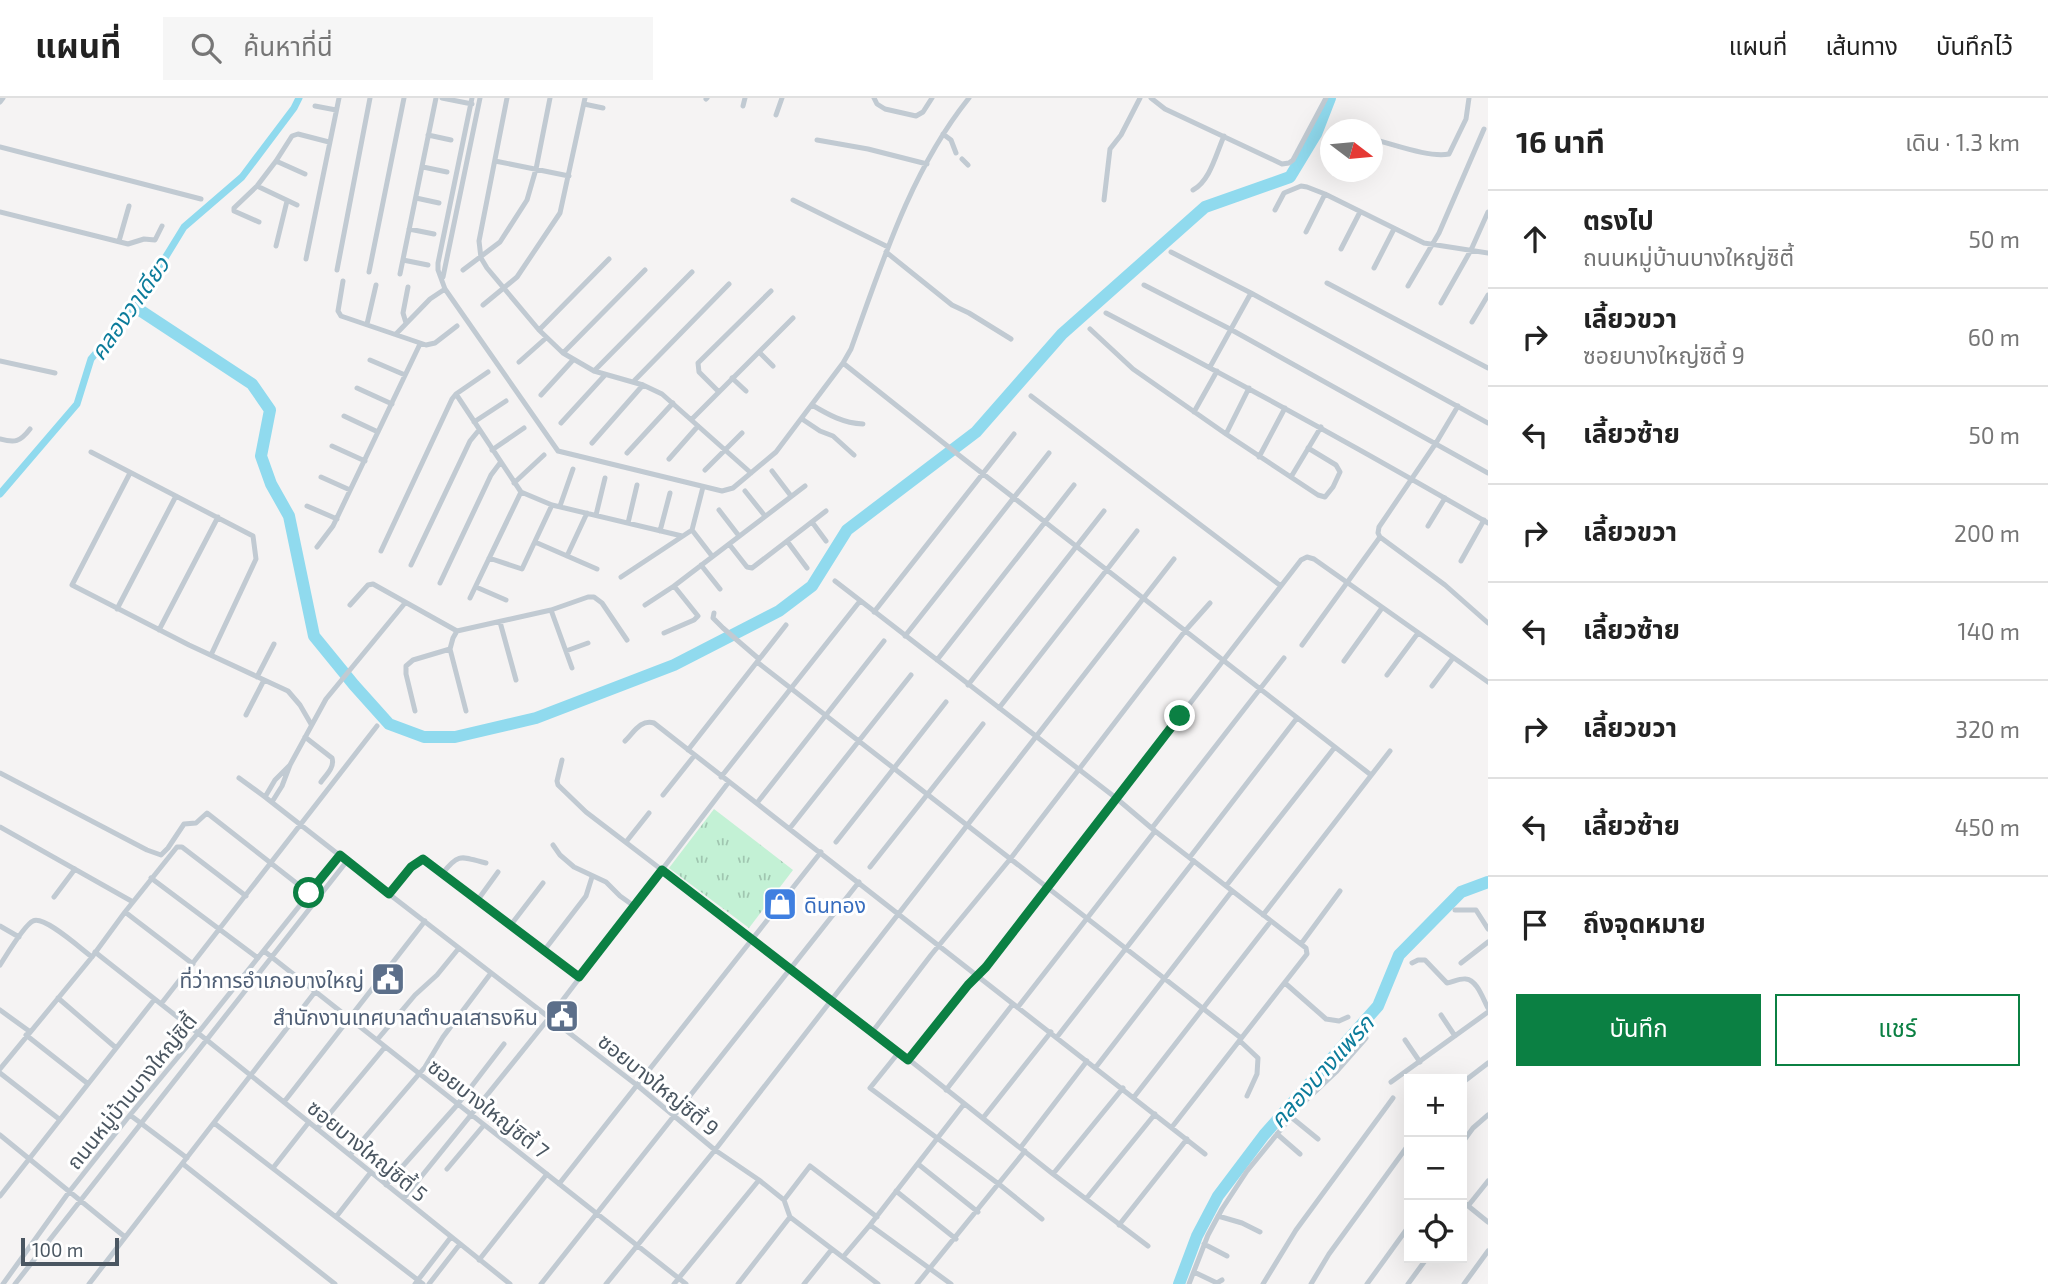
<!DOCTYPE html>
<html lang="th">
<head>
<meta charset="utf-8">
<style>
	body { margin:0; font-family:"Exo 2","Noto Sans Thai",sans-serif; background:#f6f6f6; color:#222 }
	.controls { position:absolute; right:21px; bottom:21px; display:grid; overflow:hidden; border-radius:0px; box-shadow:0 7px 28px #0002 }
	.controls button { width:63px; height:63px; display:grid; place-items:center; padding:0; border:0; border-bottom:2px solid #e0e0e0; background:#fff; color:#222; font:35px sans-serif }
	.compass { position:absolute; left:1320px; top:21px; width:63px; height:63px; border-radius:50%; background:#fff; box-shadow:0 7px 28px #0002; rotate:106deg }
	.scale { position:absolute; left:21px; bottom:18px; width:98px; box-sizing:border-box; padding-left:7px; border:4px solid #4a5661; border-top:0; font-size:19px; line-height:24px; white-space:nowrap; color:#4a5661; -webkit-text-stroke:5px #fff; paint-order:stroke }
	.stop { position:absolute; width:21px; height:21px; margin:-16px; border:5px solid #0b8043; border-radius:50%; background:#fff }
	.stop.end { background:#0b8043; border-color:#fff; box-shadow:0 2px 7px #0008 }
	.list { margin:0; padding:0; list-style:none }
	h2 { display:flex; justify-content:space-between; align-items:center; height:91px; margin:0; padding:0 28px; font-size:30px }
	h2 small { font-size:23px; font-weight:400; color:#767676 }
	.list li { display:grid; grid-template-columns:46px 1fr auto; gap:21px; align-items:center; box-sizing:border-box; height:98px; padding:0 28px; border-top:2px solid #e0e0e0 }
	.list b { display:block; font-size:26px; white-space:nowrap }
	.list p { margin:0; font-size:23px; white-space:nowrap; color:#767676 }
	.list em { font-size:23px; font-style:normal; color:#767676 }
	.actions { display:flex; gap:14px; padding:21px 28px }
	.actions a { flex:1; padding:16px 0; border:2px solid #0b8043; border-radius:0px; text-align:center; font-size:24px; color:#0b8043 }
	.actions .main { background:#0b8043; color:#fff }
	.icon { flex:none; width:38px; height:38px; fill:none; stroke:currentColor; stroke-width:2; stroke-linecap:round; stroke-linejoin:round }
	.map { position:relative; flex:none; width:1488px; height:1186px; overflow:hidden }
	header { display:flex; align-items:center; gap:42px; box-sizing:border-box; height:98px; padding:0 35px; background:#fff; border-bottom:2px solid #e0e0e0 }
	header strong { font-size:33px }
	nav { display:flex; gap:38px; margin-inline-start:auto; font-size:24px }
	.search { width:490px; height:63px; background:#f6f6f6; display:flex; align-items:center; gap:18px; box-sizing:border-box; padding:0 24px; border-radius:0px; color:#767676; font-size:26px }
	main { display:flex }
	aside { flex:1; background:#fff }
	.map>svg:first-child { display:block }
</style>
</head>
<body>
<header>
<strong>แผนที่</strong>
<div class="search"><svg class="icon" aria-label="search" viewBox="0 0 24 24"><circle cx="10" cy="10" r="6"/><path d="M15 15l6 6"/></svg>ค้นหาที่นี่</div>
<nav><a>แผนที่</a><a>เส้นทาง</a><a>บันทึกไว้</a></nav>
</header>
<main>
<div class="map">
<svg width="1488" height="1186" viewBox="0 0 1488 1186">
	<defs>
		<pattern id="park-tufts" width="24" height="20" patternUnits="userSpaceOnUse" patternTransform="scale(1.75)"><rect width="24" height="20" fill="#c3f1d5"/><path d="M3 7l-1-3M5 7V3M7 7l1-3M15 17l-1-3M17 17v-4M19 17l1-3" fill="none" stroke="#a0c6b0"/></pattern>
	</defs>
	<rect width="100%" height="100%" fill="#f5f3f3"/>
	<!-- park -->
	<path fill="url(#park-tufts)" d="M714,711L793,772L749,830L669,770Z"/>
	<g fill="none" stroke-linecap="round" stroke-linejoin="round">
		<!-- canal -->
		<path stroke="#90daee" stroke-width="7" d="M0,396L77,306L91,261L135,209L184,129L242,79L294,10L299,0"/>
		<!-- river -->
		<path stroke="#90daee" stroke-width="12" d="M135,209L252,286L270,312L261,358L271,386L289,418L314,538L354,587L389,626L424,639H455L536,620L674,567L779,513L812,488L847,432L976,334L1062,236L1205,109L1290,79L1316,36L1330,0
			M1179,1186L1197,1138L1218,1098L1264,1037L1378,908L1399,857L1461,794L1488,784"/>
		<!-- minor -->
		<path stroke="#c1cad2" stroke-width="5" d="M442,0L472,6
			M472,0L438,165V172L445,191L558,353L722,393L733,390L776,354L843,265L851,251C882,165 911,72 969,0
			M507,0L479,143L481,160L487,170L539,232L563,255L594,273L643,287L662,296L751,375
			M874,0L877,6L885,11L916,18L923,14L932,0
			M1151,0L1165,11L1282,66L1289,65L1293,62L1326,0
			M706,1L707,0
			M0,4L3,0
			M584,6L603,10
			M315,8L336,12
			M743,8L745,0
			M776,17L782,0
			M943,36L951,42L956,55
			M428,37L451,42
			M1372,41C1393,46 1429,60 1449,56L1466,21L1469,0
			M817,42L868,51L927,66
			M0,49L201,101
			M962,61L968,67
			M276,63L305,76
			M495,63L569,78
			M423,69L447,74
			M257,88L297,107
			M1193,92C1210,83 1216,56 1224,38
			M416,100L439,105
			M793,102L888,149
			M1104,102L1110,51L1121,37L1140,0
			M1275,112L1284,95L1301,88L1307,89L1325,96L1424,145L1488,155
			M0,114L128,146L144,141L155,142L162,128
			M259,124L234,113V110L257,88L276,63L292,38L298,36L329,44
			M409,131L434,136
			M1306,134L1325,96
			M119,143L129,108
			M276,148L287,103
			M1341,151L1360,114
			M886,154L952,207L969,215L1011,241
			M1171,154L1251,195L1488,325
			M306,161L339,0
			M403,162L428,167
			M1374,170L1394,131
			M337,172L370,0
			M463,172L500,144L527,102L536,71L550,0
			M369,174L404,0
			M400,176L436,0
			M443,179L480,0
			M343,183L338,213L341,218L426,247L435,245L457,228
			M1327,185L1488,270
			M1144,187L1230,231L1488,375
			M1408,188L1439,135L1484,31
			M1441,205L1471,152L1488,114
			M483,207L517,179L560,115L585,0
			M1106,215C1235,282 1362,352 1488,425
			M1472,224L1488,197
			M406,225L403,215L408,189
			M367,226L376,187
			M1090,231L1133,271L1226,336L1318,397L1325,399L1333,389L1340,374L1336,367L1308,350
			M539,232L609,161
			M396,236L430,201L445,191
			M759,254L773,268
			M563,255L645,172
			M370,262L405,277
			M0,263L55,275
			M519,264L546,240
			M843,265L960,358L1371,677
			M1210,269L1251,195
			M594,273L692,174
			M732,280L746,293
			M633,284L729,186
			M357,290L392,306
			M719,294L699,274L698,265L771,193
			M456,296L521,394L552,407L682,438
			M541,297L573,262
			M1031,298L1281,488
			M812,307C829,317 843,325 863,326
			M1458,308L1436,345L1379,429L1378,435L1380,439L1445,487L1488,525
			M1194,314L1217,273
			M344,318L378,334
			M692,321L793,220
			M802,321L820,333L833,338L854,357
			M474,324L506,303
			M561,325L605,277
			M1226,336L1249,290
			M0,341C15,345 20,344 30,331
			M592,345L643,287
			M332,348L365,363
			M492,352L524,330
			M91,354L253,438L256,461L211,557
			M627,355L673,305
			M1259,359L1285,310
			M669,361L698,328
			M705,372L742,335
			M772,373L791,398
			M130,375L72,487L189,547L288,593L300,607L311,626
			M321,379L350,392
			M1291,379L1321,329
			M514,385L544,357
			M703,389L692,432L712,458
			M745,393L765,418
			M307,408L337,421
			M560,408L573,371
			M719,412L739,438
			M596,417L605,380
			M812,424L826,443
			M628,425L637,387
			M1428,428L1445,400
			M660,433L670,395
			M787,443L807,470
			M535,444L597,471
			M729,446L747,469L752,470L826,413
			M317,449L333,428L420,246
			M381,453L452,301L456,296L488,274
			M567,458L587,415
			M489,460L522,471L552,407
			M1461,463L1484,422
			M411,467L470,343L479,332
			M701,467L720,491
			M621,479L692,432
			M835,483L1116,700L1155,733L1306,850L1307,856L1172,1029
			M440,485L491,377L500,365
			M476,489L506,502
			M470,500L521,394
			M350,507L368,487L373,486L457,533L551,512L588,499H594L602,505L627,542
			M645,507L674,488L805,388
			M117,511L176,398
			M551,512L572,570
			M874,514L1014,336
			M714,515L713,520L723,530L759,561
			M500,524L516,582
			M159,532L218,419
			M457,533L453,540L450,551L466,613
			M664,535L694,522L698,518L674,488
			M905,538L1049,355
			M1302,547L1380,439
			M566,553L588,545
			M937,562L1074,387
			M1344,563L1382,510
			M757,564L1241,940
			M1387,577L1418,535
			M257,579L274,546
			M968,587L1104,413
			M1432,588L1453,560
			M999,610L1137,433
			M415,613L406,576V568L413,562L450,551
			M246,617L264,582
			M305,639L332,660C335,669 326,677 321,684
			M625,643C634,634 641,621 654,625L1205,1056
			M688,652L786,527
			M562,662L557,683L558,687L586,714L873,933L1053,1076L1148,1148
			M0,675L147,752L161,757L168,750L184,726L196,725L207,715L309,795
			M721,679L860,503
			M239,680L265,699L389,796L638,988L715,1052L759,1082L784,1102L790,1119L878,1186
			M663,697L694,658
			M265,699L275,682L290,667
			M272,704L282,688L290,667L326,601L405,505
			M757,705L884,543
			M0,729L133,804
			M790,730L911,577
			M1152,730L1284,560
			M626,744L649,715
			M836,744L946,604
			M553,747L560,757L574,769L606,784L620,798L634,808
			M1190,759L1297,620
			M870,769L983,626
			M443,775C459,754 462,759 486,765
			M151,780L258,860
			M1226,788L1335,649
			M389,796L416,764L423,761L428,763L510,828L579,879
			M54,799L75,771
			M477,803L498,774
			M1455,812H1476L1488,831
			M125,814L193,866
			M1263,817L1390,653
			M0,828L19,839
			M510,828L543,785
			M1301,846L1340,793
			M264,853L686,1186
			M95,854L208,943L510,1186
			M543,854L586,798L592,779
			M1412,865L1418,862H1425L1447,885C1453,884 1460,880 1466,881C1477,882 1483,901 1488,910
			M1461,865L1488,844
			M0,867C6,858 24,827 33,823C44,817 81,851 92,859
			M1285,885L1326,921L1339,923L1348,919
			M58,900L115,949
			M161,906L377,628
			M1018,909L1155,733
			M0,912L29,933
			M1441,917L1455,938
			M873,933L931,857L1011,760L1185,533L1210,505
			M26,937L87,985
			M1057,939L1194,763
			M377,942L415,897L437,877L459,850
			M1405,942L1420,964
			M1240,943L1258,960L1257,976L1247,998
			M899,954L870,990L1000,1087L1042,1121
			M908,962L968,887L986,869L1301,462L1307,459L1314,461L1488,584
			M1096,969L1232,793
			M0,971L92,859L125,814L177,749H182L246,798
			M0,975L59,1021
			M1391,984L1488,914
			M1462,985L1488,965
			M946,992L1013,906
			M1134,999L1271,823
			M284,1004L425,823
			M130,1017L187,1060
			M1291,1019L1318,1041
			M983,1020L1051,934
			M214,1025L423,1186
			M317,1031L385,949
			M1277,1036L1300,1056
			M0,1037L125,1139
			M1462,1045L1473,1030L1488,1017
			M1021,1049L1087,963
			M350,1057L425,969L443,939L491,875
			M183,1066L335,1186
			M918,1066L978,1114
			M273,1070L309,1024
			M447,1071L484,1027
			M1053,1076L1123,990
			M559,1086L821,754
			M386,1087L458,1006L504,946
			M896,1093L956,1141
			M0,1098L154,902
			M404,1100L549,920L728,685
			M1086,1101L1155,1016
			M784,1102L810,1068L877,1119
			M1462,1103L1488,1124
			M1468,1108L1488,1083
			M1218,1118L1242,1125L1260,1134
			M336,1119L371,1074
			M870,1127L951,1186
			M1119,1127L1187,1041
			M1204,1146L1227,1158
			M843,1159L870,1127L964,1006
			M479,1162L547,1076
			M1194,1174L1217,1185L1222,1182
			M3,1186L69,1094L130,1017L198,935L340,757
			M15,1186L347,763
			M89,1186L315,894
			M415,1186L451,1139
			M429,1186L460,1146
			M541,1186L859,784
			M606,1186L715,1052L1174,461
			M674,1186L759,1082
			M738,1186L790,1119
			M804,1186L832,1151
			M917,1186L1025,1053
			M1189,1186L1208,1137L1222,1111L1247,1073L1300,1008L1336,974L1366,940
			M1263,1186L1296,1132L1393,1000
			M1311,1186L1329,1156L1409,1046
			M1367,1186L1409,1128
			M1408,1186L1427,1160
			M1464,1186L1488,1153"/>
	</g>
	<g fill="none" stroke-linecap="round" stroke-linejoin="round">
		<!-- route -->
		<path stroke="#0b8043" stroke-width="9" d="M309,795L340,757L389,796L411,769L423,761L579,879L662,772L908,962L968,887L986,869L1180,618"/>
	</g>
	<!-- icons -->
	<defs>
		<g id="shop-square" transform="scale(1.75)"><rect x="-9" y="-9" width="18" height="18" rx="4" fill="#3f7fe0" stroke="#fff"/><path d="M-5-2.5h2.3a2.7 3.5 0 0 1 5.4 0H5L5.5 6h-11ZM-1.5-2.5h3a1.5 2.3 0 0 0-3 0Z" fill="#fff"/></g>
		<g id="civic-square" transform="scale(1.75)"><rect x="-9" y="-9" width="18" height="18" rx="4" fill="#5c6f8a" stroke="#fff"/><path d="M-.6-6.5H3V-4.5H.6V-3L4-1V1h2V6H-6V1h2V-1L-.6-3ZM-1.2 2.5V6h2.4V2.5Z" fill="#fff"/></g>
	</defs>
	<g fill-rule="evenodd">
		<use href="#shop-square" x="780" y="806"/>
		<use href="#civic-square" x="388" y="881"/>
		<use href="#civic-square" x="562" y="918"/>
	</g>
	<g text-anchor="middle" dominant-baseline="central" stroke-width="6" stroke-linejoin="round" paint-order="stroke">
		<!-- shop labels -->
		<g font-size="21" fill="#366cbe" stroke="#fff" text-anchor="start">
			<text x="804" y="806">ดินทอง</text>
		</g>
		<!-- service labels -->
		<g font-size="21" fill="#4e5e75" stroke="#fff" text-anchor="end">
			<text x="364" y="881">ที่ว่าการอำเภอบางใหญ่</text>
			<text x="538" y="918">สำนักงานเทศบาลตำบลเสาธงหิน</text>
		</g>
		<!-- street labels -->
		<g font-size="21" fill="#4a5661" stroke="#fff">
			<text transform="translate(659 986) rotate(39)">ซอยบางใหญ่ซิตี้ 9</text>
			<text transform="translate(131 993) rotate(-51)">ถนนหมู่บ้านบางใหญ่ซิตี้</text>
			<text transform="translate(489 1010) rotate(38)">ซอยบางใหญ่ซิตี้ 7</text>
			<text transform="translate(368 1052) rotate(39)">ซอยบางใหญ่ซิตี้ 5</text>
		</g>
		<!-- water labels -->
		<g font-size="23" font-style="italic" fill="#0c7c9b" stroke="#fff">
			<text transform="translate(129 210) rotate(-55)">คลองวาเดียว</text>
			<text transform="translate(1321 973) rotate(-48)">คลองบางแพรก</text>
		</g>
	</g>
</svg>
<div class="controls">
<button>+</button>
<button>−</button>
<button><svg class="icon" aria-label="locate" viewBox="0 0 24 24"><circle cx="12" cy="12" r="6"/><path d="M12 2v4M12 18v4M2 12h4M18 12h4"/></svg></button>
</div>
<svg class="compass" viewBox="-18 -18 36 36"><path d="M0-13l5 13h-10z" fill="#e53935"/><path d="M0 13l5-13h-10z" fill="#767676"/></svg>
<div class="scale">100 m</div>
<div class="stop" style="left:309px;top:795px"></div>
<div class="stop end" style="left:1180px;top:618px"></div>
</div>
<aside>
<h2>16 นาที<small>เดิน · 1.3 km</small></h2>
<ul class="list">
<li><svg class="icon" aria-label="ahead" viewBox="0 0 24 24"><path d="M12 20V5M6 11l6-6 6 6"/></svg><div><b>ตรงไป</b><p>ถนนหมู่บ้านบางใหญ่ซิตี้</p></div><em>50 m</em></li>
<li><svg class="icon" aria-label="right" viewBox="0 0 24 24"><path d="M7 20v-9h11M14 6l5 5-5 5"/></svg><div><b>เลี้ยวขวา</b><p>ซอยบางใหญ่ซิตี้ 9</p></div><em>60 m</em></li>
<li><svg class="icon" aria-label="left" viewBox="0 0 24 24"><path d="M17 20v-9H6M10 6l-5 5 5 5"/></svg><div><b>เลี้ยวซ้าย</b></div><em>50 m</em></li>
<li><svg class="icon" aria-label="right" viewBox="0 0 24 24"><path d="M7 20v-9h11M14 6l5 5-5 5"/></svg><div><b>เลี้ยวขวา</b></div><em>200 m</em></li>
<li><svg class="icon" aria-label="left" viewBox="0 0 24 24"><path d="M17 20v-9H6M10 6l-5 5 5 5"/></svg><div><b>เลี้ยวซ้าย</b></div><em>140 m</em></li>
<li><svg class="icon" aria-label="right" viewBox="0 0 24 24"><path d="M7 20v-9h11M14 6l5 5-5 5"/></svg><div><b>เลี้ยวขวา</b></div><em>320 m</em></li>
<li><svg class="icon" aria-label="left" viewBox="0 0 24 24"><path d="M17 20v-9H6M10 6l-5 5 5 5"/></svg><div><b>เลี้ยวซ้าย</b></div><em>450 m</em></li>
<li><svg class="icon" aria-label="arrive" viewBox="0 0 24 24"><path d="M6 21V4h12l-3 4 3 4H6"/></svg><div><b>ถึงจุดหมาย</b></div></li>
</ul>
<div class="actions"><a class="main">บันทึก</a><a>แชร์</a></div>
</aside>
</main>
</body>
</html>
